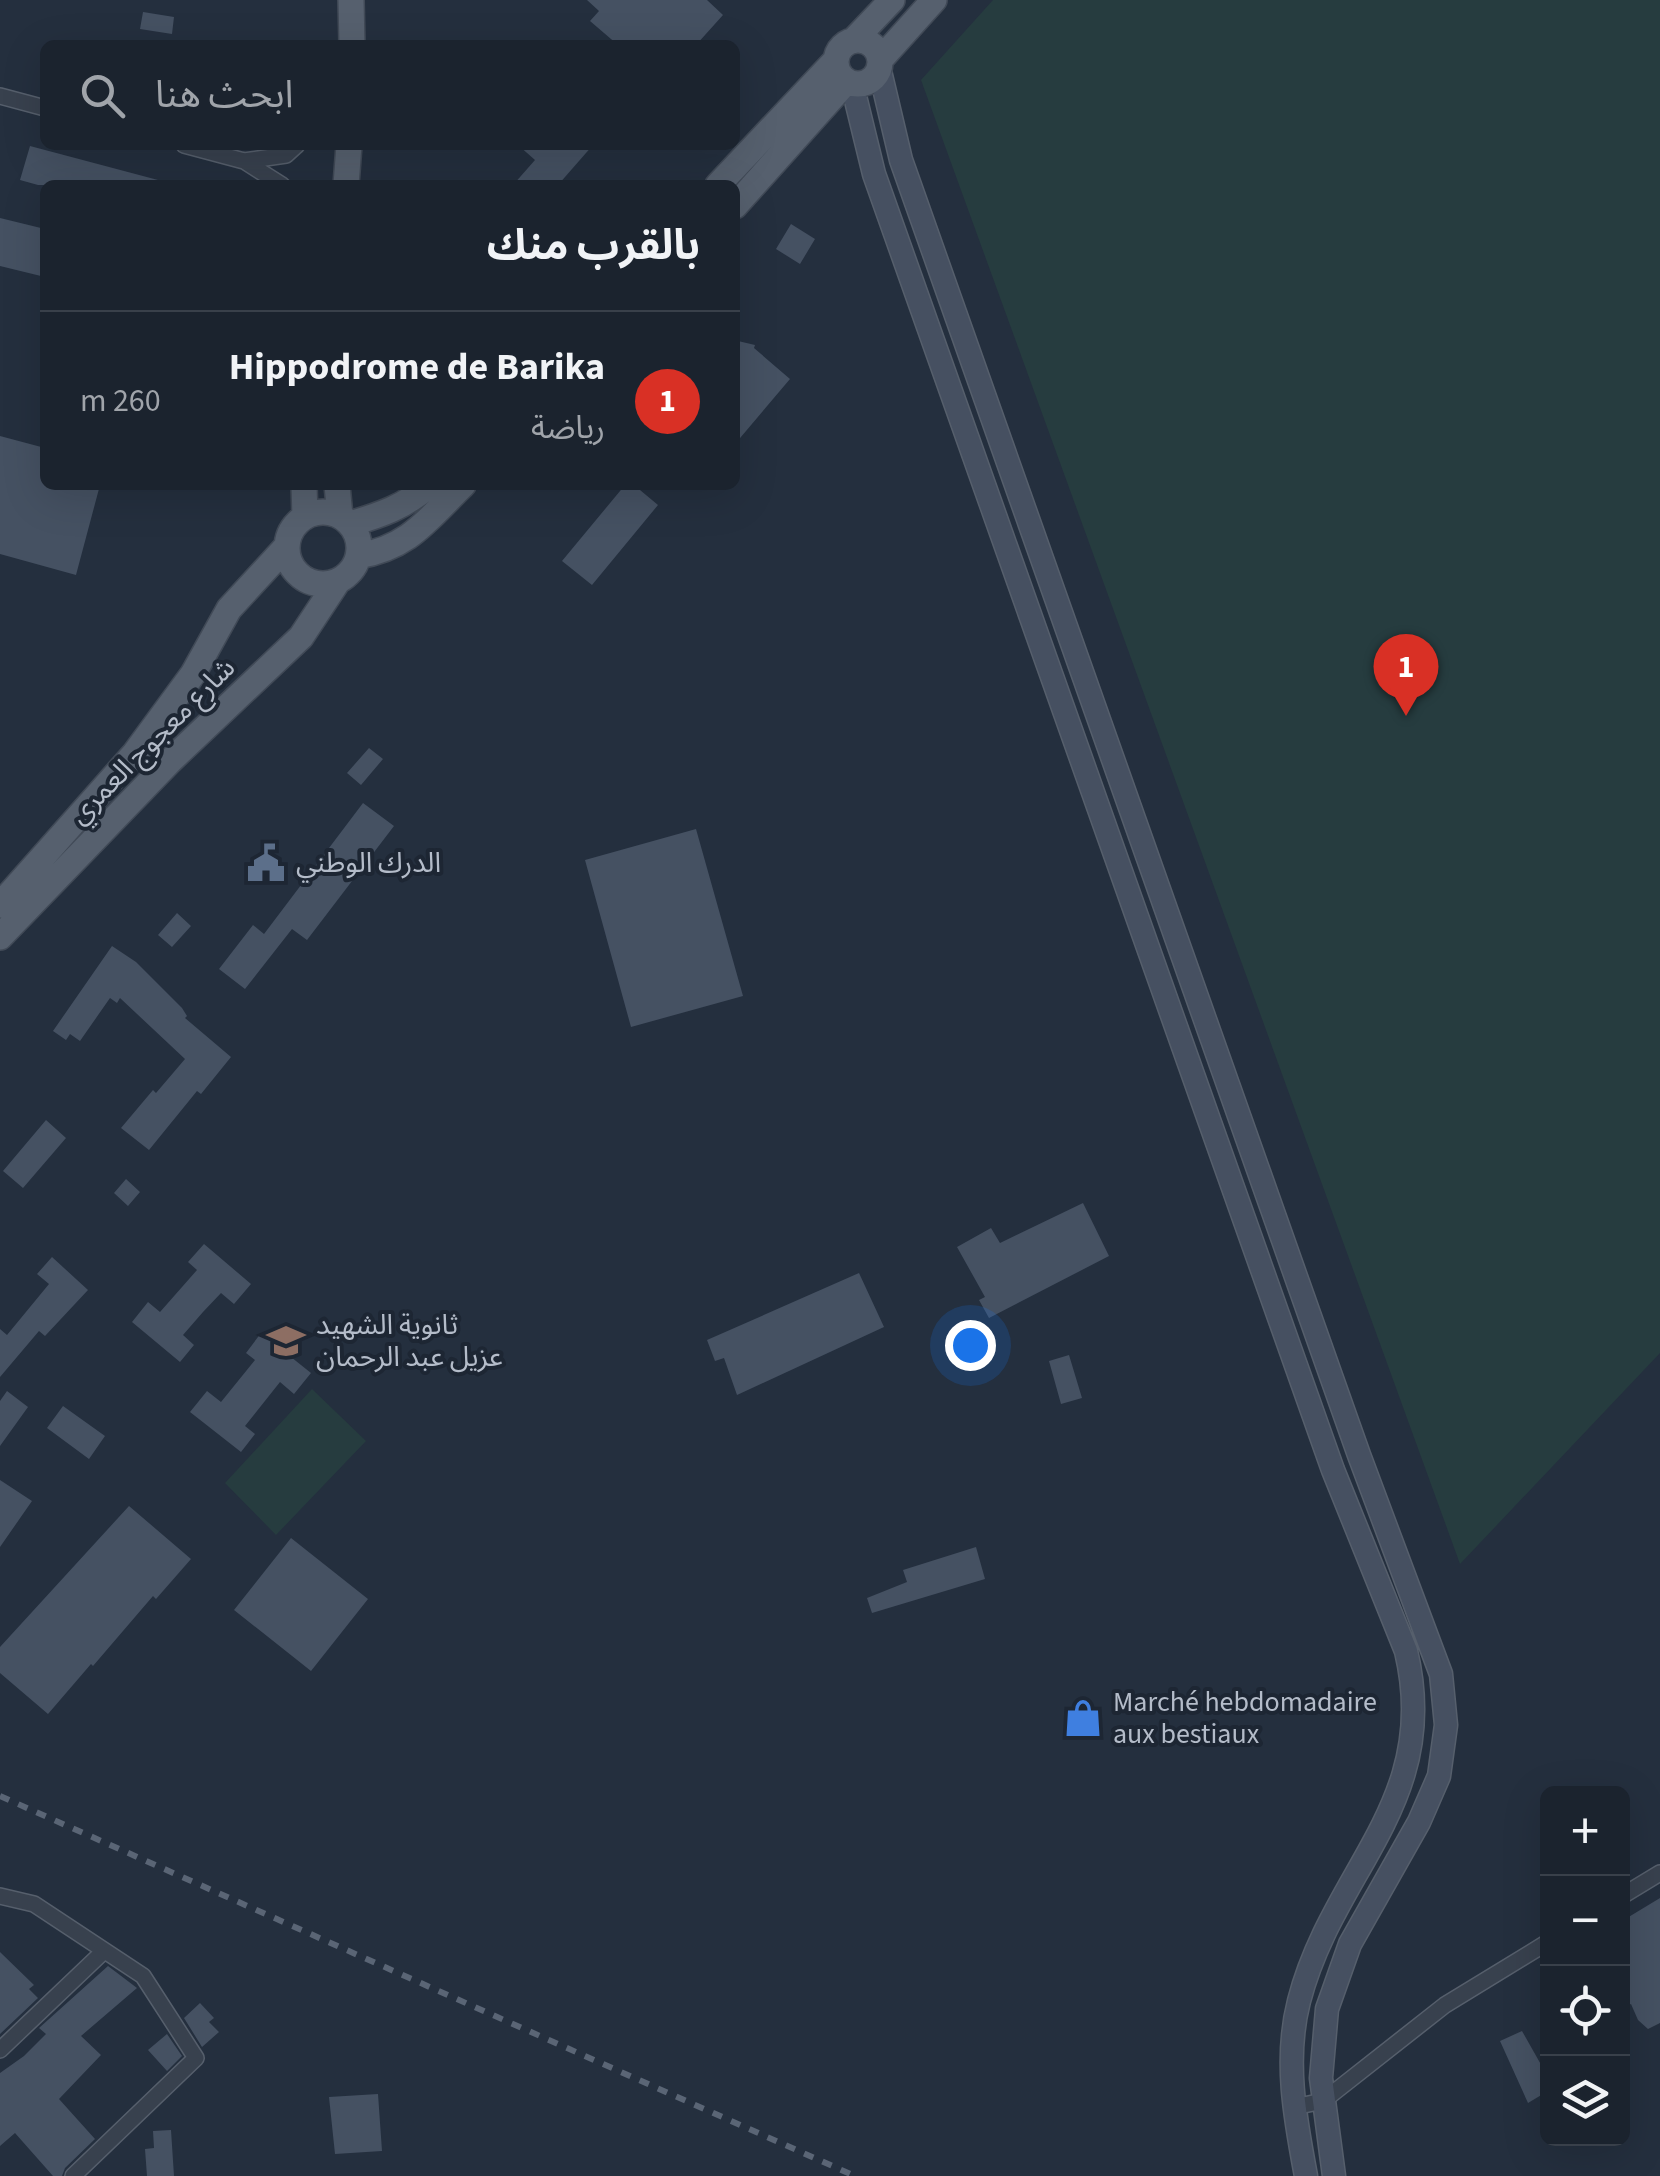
<!DOCTYPE html>
<html lang="ar">
<head>
<meta charset="utf-8">
<style>
	body { margin:0; font-family:"Source Sans 3","Noto Sans Arabic",sans-serif; background:#242b36; color:#f1f3f6; direction:rtl }
	.controls { position:absolute; right:30px; bottom:30px; display:grid; overflow:hidden; border-radius:15px; box-shadow:0 10px 40px #0002 }
	.controls button { width:90px; height:90px; display:grid; place-items:center; padding:0; border:0; border-bottom:2px solid #39404a; background:#1b232e; color:#f1f3f6; font:50px sans-serif }
	.you { position:absolute; left:970px; top:1345px; width:35px; height:35px; margin:-25px; border:8px solid #fff; border-radius:50%; background:#1a73e8; box-shadow:0 0 0 15px #1a73e833 }
	.badge { display:grid; place-items:center; width:65px; height:65px; border-radius:50%; background:#d93025; color:#fff; font-size:32px; font-weight:700 }
	.pin { position:absolute; translate:-50% -82px; filter:drop-shadow(0 2px 5px #0008) }
	.pin::after { content:''; position:absolute; top:52px; width:35px; height:30px; background:inherit; clip-path:polygon(0 0,100% 0,50% 100%) }
	.list { margin:0; padding:0; list-style:none }
	h2 { display:flex; justify-content:space-between; align-items:center; height:130px; margin:0; padding:0 40px; font-size:42px }
	h2 small { font-size:32px; font-weight:400; color:#a0a4aa }
	.list li { display:grid; grid-template-columns:65px 1fr auto; gap:30px; align-items:center; box-sizing:border-box; height:180px; padding:0 40px; border-top:2px solid #39404a }
	.list b { display:block; font-size:38px; white-space:nowrap }
	.list p { margin:0; font-size:32px; white-space:nowrap; color:#a0a4aa }
	.list em { font-size:32px; font-style:normal; color:#a0a4aa }
	.icon { flex:none; width:55px; height:55px; fill:none; stroke:currentColor; stroke-width:2; stroke-linecap:round; stroke-linejoin:round }
	.map { position:relative; flex:none; width:1660px; height:2176px; overflow:hidden; direction:ltr }
	.search { position:absolute; background:#1b232e; box-shadow:0 10px 40px #0002; left:40px; top:40px; width:700px; height:110px; display:flex; align-items:center; gap:25px; box-sizing:border-box; padding:0 35px; border-radius:15px; color:#a0a4aa; font-size:38px }
	.panel { position:absolute; background:#1b232e; box-shadow:0 10px 40px #0002; left:40px; top:180px; width:700px; height:310px; border-radius:15px; direction:rtl }
	.map>svg:first-child { display:block }
</style>
</head>
<body>
<div class="map">
<svg width="1660" height="2176" viewBox="0 0 1660 2176">
	<rect width="100%" height="100%" fill="#242f3e"/>
	<!-- green -->
	<path fill="#263c3f" d="M993,0H1660V1353L1460,1564L921,80Z
		M312,1389L366,1441L276,1535L225,1483Z"/>
	<!-- building -->
	<path fill="#455162" d="M587,0H707L723,15L696,45H618L590,21L599,11Z
		M143,12L174,17L172,34L140,29Z
		M518,145H593L558,185H513L535,160Z
		M30,146L158,180L157,185H38L20,180Z
		M0,218L45,229V277L0,266Z
		M791,224L815,239L800,264L776,249Z
		M738,341L755,345L754,348L790,379L735,444Z
		M0,436L45,448V485H100L76,575L0,554Z
		M625,485H634L658,505L592,585L562,561Z
		M369,748L383,759L361,785L347,773Z
		M363,803L394,826L307,940L292,929L245,989L219,969L253,925L264,934Z
		M696,829L743,996L631,1027L585,860Z
		M177,913L191,926L172,947L158,935Z
		M112,946L136,962L182,1008L187,1016L185,1018L231,1057L201,1094L197,1091L149,1150L121,1128L153,1090L156,1093L185,1059L120,998L117,1003L110,998L80,1041L70,1034L66,1040L53,1031Z
		M46,1120L66,1138L23,1188L3,1171Z
		M126,1179L140,1192L128,1206L114,1193Z
		M1083,1203L1109,1256L989,1318L979,1300L985,1297L957,1247L991,1228L1000,1243Z
		M204,1244L251,1284L234,1304L221,1293L203,1312L183,1335L194,1345L180,1362L132,1322L148,1302L160,1312L197,1270L188,1262Z
		M52,1257L88,1290L45,1336L39,1331L0,1377V1329L7,1335L49,1284L37,1274Z
		M859,1273L884,1327L737,1395L724,1358L715,1361L707,1340Z
		M261,1333L311,1373L294,1394L280,1382L245,1426L255,1434L241,1452L190,1412L207,1391L221,1402L255,1360L246,1353Z
		M1069,1355L1082,1398L1061,1404L1049,1361Z
		M7,1391L28,1407L0,1446V1401Z
		M63,1406L105,1436L89,1459L47,1428Z
		M0,1480L32,1501L0,1547Z
		M129,1506L191,1559L156,1599L153,1596L93,1666L91,1664L48,1714L0,1673V1647Z
		M291,1538L368,1599L311,1671L234,1610Z
		M976,1547L985,1579L872,1613L867,1598L907,1582L903,1570Z
		M1660,1898V2023L1648,2029L1638,2020L1631,2004L1622,2008V1921Z
		M0,1952L34,1985L29,1989L38,1998L0,2034Z
		M108,1966L137,1988L81,2036L101,2055L59,2099L95,2139L65,2168L62,2176H53L15,2133L0,2146V2073L24,2056L46,2034L39,2028Z
		M200,2003L214,2018L209,2022L219,2032L202,2047L184,2018Z
		M1522,2031L1548,2077V2091L1528,2103L1500,2041Z
		M167,2034L182,2056L167,2071L148,2050Z
		M378,2094L382,2151L335,2154L329,2097Z
		M171,2130L174,2176H147L145,2149L154,2148L153,2131Z"/>
	<g fill="none" stroke-linecap="round" stroke-linejoin="round">
		<!-- street casing -->
		<g stroke="#565f6c" stroke-width="18">
			<path id="street" d="M0,96L45,108
				M184,145L244,161
				M282,185L244,161L286,155L297,145
				M0,1896L34,1904L143,1976L196,2058L73,2176
				M1622,1896L1660,1873
				M0,2050L104,1951
				M1294,2107L1323,2101L1445,2005L1548,1942"/>
		</g>
		<!-- secondary casing -->
		<g stroke="#565f6c" stroke-width="25">
			<path id="secondary" d="M879,67L901,160L1359,1455L1441,1674L1446,1725L1439,1776L1419,1822L1350,1944L1327,2009L1321,2078L1334,2176
				M852,84L874,174L1333,1470L1406,1651C1442,1802 1333,1869 1299,2001C1284,2059 1295,2118 1306,2176"/>
		</g>
		<!-- primary casing -->
		<g stroke="#414a57" stroke-width="28">
			<path id="primary" d="M351,0L352,45
				M836 62a22 22 0 1 1 44 0a22 22 0 1 1-44 0Z
				M854,40L892,0
				M880,60L934,0
				M346,185L349,145
				M718,185L835,61
				M735,206L846,82
				M304,485L305,517
				M337,485L340,516
				M287 548a36 36 0 1 1 72 0a36 36 0 1 1-72 0Z
				M350,524C380,515 405,507 429,485
				M358,556C409,548 428,519 463,485
				M0,905L135,753L193,674L229,609L287,546
				M0,937L170,761L301,637L338,581"/>
		</g>
		<!-- street -->
		<use href="#street" stroke="#38414e" stroke-width="15"/>
		<!-- secondary -->
		<use href="#secondary" stroke="#465061" stroke-width="22"/>
		<!-- primary -->
		<use href="#primary" stroke="#56606e" stroke-width="25"/>
		<!-- rail -->
		<path stroke="#5a6575" stroke-width="6" stroke-dasharray="10 10" stroke-linecap="butt" d="M0,1796L855,2176"/>
	</g>
	<!-- icons -->
	<defs>
		<g id="civic-bare" transform="scale(3)"><path d="M-.6-6.5H3V-4.5H.6V-3L4-1V1h2V6H-6V1h2V-1L-.6-3ZM-1.2 2.5V6h2.4V2.5Z" fill="#5c6f8a" stroke="#1d2633" stroke-width="2.5" paint-order="stroke"/></g>
		<g id="school-bare" transform="scale(3)"><path d="M0-5L7-2L0 1L-7-2ZM-4 1L0 2.5L4 1V4Q0 6-4 4Z" fill="#8d6e63" stroke="#1d2633" stroke-width="2.5" paint-order="stroke"/></g>
		<g id="shop-bare" transform="scale(3)"><path d="M-5-2.5h2.3a2.7 3.5 0 0 1 5.4 0H5L5.5 6h-11ZM-1.5-2.5h3a1.5 2.3 0 0 0-3 0Z" fill="#3f7fe0" stroke="#1d2633" stroke-width="2.5" paint-order="stroke"/></g>
	</defs>
	<g fill-rule="evenodd">
		<use href="#civic-bare" x="266" y="863"/>
		<use href="#school-bare" x="286" y="1341"/>
		<use href="#shop-bare" x="1083" y="1718"/>
	</g>
	<g text-anchor="middle" dominant-baseline="central" stroke-width="8" stroke-linejoin="round" paint-order="stroke">
		<!-- street labels -->
		<g font-size="28" fill="#b4bcc9" stroke="#1d2633">
			<text transform="translate(152 741) rotate(-45)">شارع معجوج العمري</text>
		</g>
		<!-- poi labels -->
		<g font-size="28" fill="#b4bcc9" stroke="#1d2633" text-anchor="start">
			<text x="296" y="863">الدرك الوطني</text>
			<text x="316" y="1325">ثانوية الشهيد<tspan x="316" dy="32">عزيل عبد الرحمان</tspan></text>
			<text x="1113" y="1702">Marché hebdomadaire<tspan x="1113" dy="32">aux bestiaux</tspan></text>
		</g>
	</g>
</svg>
<div class="controls">
<button>+</button>
<button>−</button>
<button><svg class="icon" aria-label="locate" viewBox="0 0 24 24"><circle cx="12" cy="12" r="6"/><path d="M12 2v4M12 18v4M2 12h4M18 12h4"/></svg></button>
<button><svg class="icon" aria-label="layers" viewBox="0 0 24 24"><path d="M12 4l9 5-9 5-9-5zM3 14l9 5 9-5"/></svg></button>
</div>
<div class="you"></div>
<div class="pin badge" style="left:1406px;top:716px">1</div>
<div class="search"><svg class="icon" aria-label="search" viewBox="0 0 24 24"><circle cx="10" cy="10" r="6"/><path d="M15 15l6 6"/></svg>ابحث هنا</div>
<section class="panel">
<h2>بالقرب منك<small></small></h2>
<ul class="list">
<li><span class="badge">1</span><div><b>Hippodrome de Barika</b><p>رياضة</p></div><em>260 m</em></li>
</ul>
</section>
</div>
</body>
</html>
